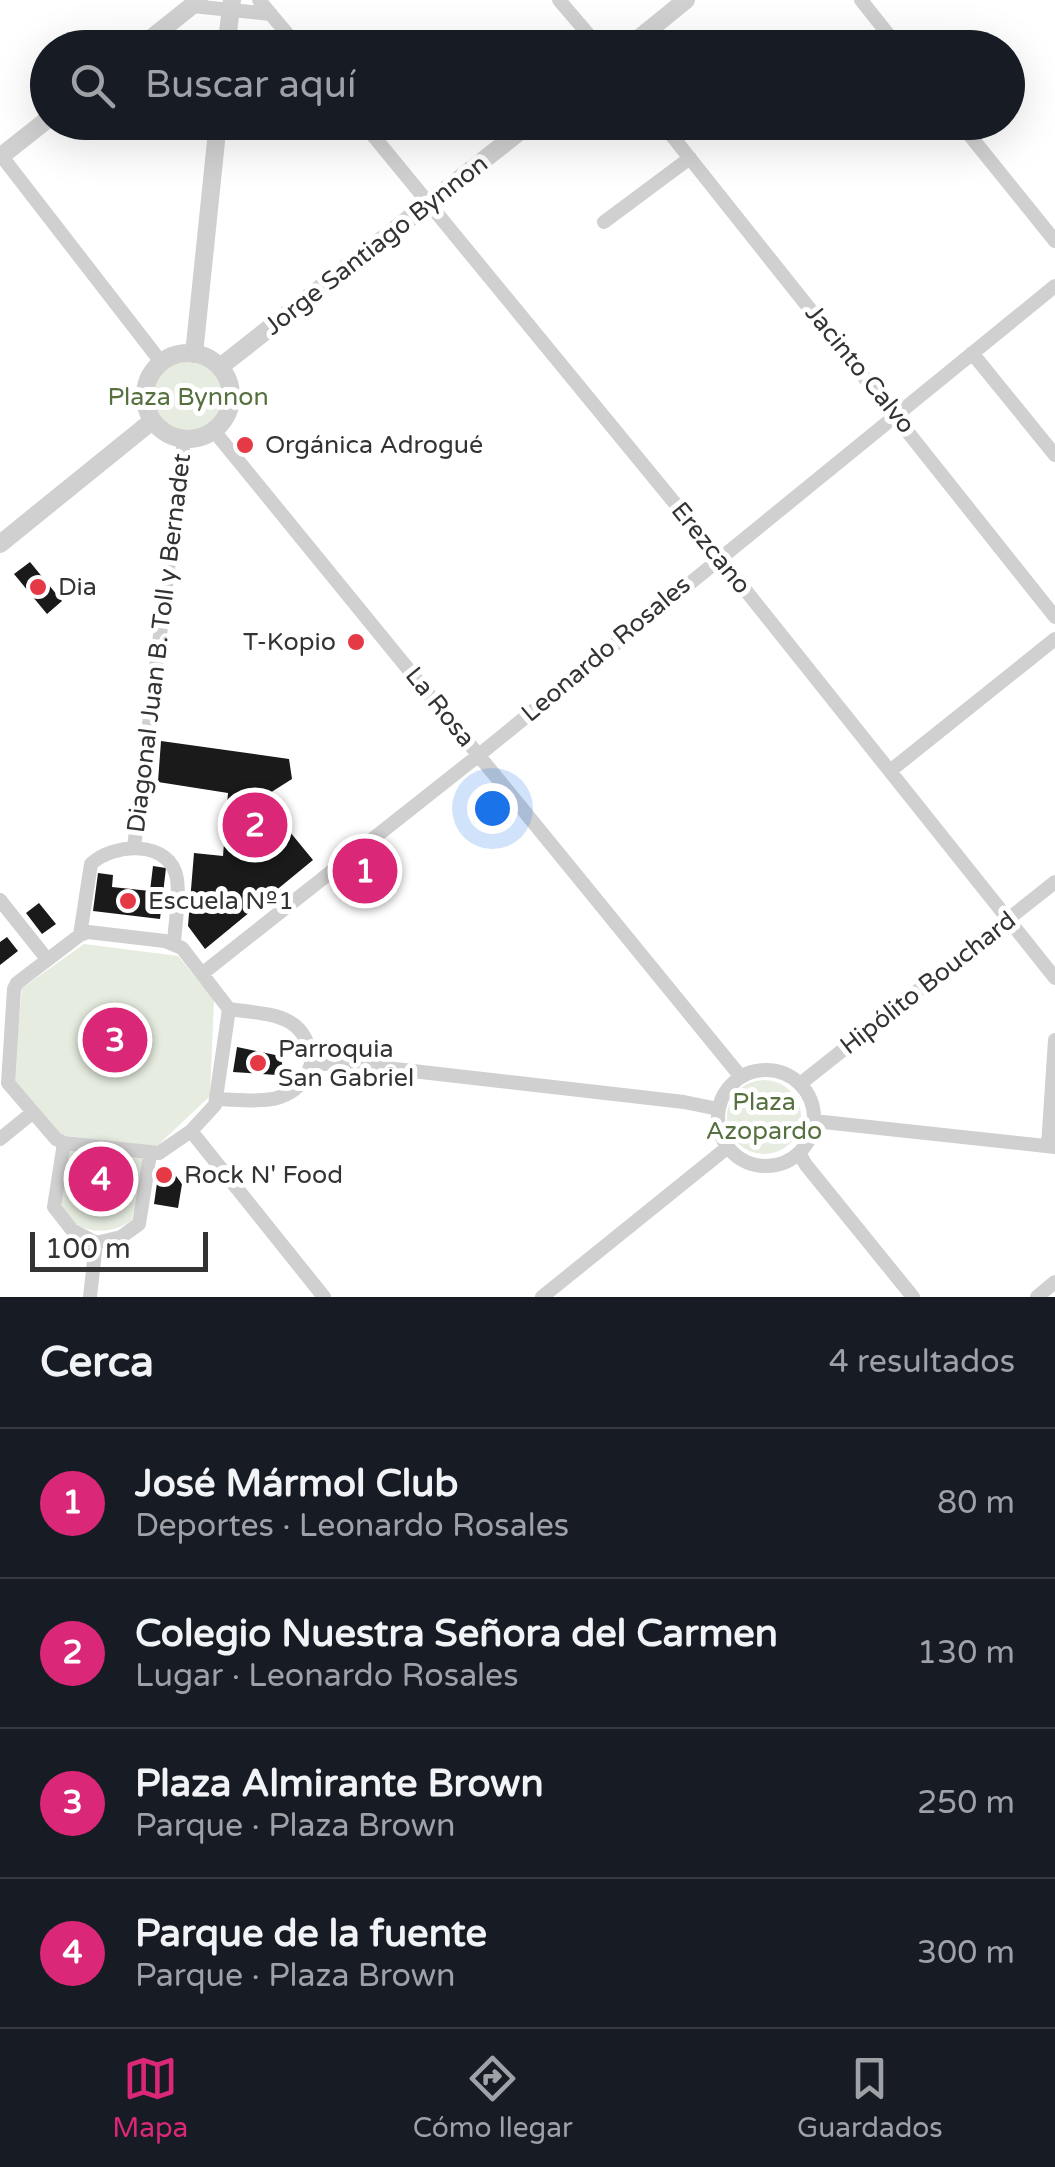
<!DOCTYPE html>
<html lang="es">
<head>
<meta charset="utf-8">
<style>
	body { margin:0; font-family:"Varela Round",sans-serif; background:#242831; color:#f1f3f6 }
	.scale { position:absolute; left:30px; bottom:25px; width:178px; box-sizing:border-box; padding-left:10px; border:5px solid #333; border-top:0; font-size:28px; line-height:35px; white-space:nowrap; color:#333; -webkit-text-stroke:8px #fff; paint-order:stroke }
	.you { position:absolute; left:492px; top:808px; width:35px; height:35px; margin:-25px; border:8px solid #fff; border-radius:50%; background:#1a73e8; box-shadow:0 0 0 15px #1a73e833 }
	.badge { display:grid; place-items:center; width:65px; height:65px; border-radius:50%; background:#db2777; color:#fff; font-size:32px; font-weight:700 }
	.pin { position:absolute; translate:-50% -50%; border:5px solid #fff; box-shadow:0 2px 10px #0006 }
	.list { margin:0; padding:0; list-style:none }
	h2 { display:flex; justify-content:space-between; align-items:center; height:130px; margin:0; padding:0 40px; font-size:42px }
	h2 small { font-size:32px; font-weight:400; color:#9ea1a6 }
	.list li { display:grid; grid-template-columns:65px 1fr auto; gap:30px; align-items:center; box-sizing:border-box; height:150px; padding:0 40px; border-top:2px solid #363941 }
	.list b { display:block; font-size:38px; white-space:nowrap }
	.list p { margin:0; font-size:32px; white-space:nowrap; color:#9ea1a6 }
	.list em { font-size:32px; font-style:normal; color:#9ea1a6 }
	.icon { flex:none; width:55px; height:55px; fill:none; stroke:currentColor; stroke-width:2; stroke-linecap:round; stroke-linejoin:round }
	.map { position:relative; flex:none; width:1055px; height:1297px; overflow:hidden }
	.search { position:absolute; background:#171b24; box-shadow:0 10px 40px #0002; left:30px; right:30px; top:30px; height:110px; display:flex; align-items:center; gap:25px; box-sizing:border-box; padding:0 35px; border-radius:55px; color:#9ea1a6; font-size:38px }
	.sheet { height:730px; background:#171b24 }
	nav { display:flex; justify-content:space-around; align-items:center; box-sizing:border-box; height:140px; border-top:2px solid #363941; background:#171b24; font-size:28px; color:#9ea1a6 }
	nav a { display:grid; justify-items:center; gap:5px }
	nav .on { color:#db2777 }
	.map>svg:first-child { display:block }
</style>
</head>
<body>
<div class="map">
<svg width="1055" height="1297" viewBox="0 0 1055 1297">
	<rect width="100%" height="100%" fill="#fff"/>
	<!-- green -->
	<path fill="#e6ecdf" d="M151 397a37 37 0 1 1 74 0a37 37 0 1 1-74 0Z
		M84,944L178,956L214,1000L210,1096L156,1147L59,1135L13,1081L22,988Z
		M727 1117a37 37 0 1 1 74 0a37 37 0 1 1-74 0Z
		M68,1146L143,1155L132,1220C108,1238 71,1234 60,1202Z"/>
	<!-- building -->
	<path fill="#1a1a1a" d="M30,562L62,601L47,614L14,574Z
		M161,741L289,759L292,779L262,798L313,860L205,949L188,926L194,853L223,856L228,793L158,782Z
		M153,866L166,868L160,919L93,911L98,873L113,875L112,887L150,891Z
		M39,903L56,924L42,934L26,913Z
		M7,937L18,951L0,965V942Z
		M237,1047L280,1056L283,1067L277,1075L233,1072Z
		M92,1151L109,1153L108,1161H112L110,1191L82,1188L84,1158H92Z
		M170,1168L182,1184L178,1208L154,1204L158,1176Z"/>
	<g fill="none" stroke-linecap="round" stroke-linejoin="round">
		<!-- minor -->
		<path stroke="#d0d0d0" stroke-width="14" d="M259,0L299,48
			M559,0L600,48
			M861,0L899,48
			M192,6L271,14
			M362,122L719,557L1055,978
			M661,122L1055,617
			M959,122L1055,241
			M0,154L161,362
			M604,222L690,158
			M972,353L1055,455
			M214,431L741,1077
			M890,771L1055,639
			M134,847L184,439
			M0,900L47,959
			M88,932L165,941L182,948L229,1009L215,1105L191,1131L159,1153L64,1143L56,1139L8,1083L14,989L17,983L80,935Z
			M80,935L91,864C114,842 171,840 177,879C180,899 175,923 174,943
			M203,973L479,755L1055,286
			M311,1064H351L684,1102L718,1109
			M718 1118a48 48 0 1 1 96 0a48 48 0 1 1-96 0Z
			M800,1084L1055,882
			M217,1099C255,1100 297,1109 311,1064C309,1012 269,1015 229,1009
			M814,1121L1055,1147
			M191,1131L324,1297
			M0,1139L32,1113
			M64,1143L54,1207L72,1230L96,1243L121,1237L139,1224L150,1154
			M1048,1146L1055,1040
			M799,1153L806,1165L913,1297
			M90,1297L96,1243
			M542,1297L728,1147
			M1037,1297L1055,1282"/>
		<!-- tertiary -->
		<path stroke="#d0d0d0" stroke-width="18" d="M139,48L199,0
			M226,48L232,0
			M627,48L686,0
			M0,157L48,119
			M145 396a43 43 0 1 1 86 0a43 43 0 1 1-86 0Z
			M194,354L218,122
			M220,367L532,122
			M0,544L152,421"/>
	</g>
	<!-- markers -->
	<g fill="#e63946" stroke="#fff" stroke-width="4">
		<circle cx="245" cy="445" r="10"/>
		<circle cx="38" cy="587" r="10"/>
		<circle cx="356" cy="642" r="10"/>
		<circle cx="128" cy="901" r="10"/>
		<circle cx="258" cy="1063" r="10"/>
		<circle cx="164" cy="1175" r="10"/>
	</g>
	<g text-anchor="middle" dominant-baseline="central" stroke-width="10" stroke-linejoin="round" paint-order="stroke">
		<!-- street labels -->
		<g font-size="25" fill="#333" stroke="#fff">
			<text transform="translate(376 245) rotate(-38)">Jorge Santiago Bynnon</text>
			<text transform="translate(860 369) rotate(51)">Jacinto Calvo</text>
			<text transform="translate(711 548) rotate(51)">Erezcano</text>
			<text transform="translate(159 643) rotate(-83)">Diagonal Juan B. Toll y Bernadet</text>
			<text transform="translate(606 649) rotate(-40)">Leonardo Rosales</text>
			<text transform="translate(440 707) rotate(51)">La Rosa</text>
			<text transform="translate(928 983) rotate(-38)">Hipólito Bouchard</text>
		</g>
		<!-- park labels -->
		<g font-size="25" fill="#56703f" stroke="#fff">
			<text x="188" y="397">Plaza Bynnon</text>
			<text x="764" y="1102">Plaza<tspan x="764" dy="29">Azopardo</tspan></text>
		</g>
		<!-- poi labels -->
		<g font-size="25" fill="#333" stroke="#fff" text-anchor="start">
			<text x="265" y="445">Orgánica Adrogué</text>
			<text x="58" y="587">Dia</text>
			<text x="336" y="642" text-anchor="end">T-Kopio</text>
			<text x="148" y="901">Escuela Nº1</text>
			<text x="278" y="1049">Parroquia<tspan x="278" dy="29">San Gabriel</tspan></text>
			<text x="184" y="1175">Rock N' Food</text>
		</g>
	</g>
</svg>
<div class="scale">100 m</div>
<div class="you"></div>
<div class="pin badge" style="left:365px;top:871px">1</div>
<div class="pin badge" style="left:255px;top:825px">2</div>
<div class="pin badge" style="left:115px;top:1040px">3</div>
<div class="pin badge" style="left:101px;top:1179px">4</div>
<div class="search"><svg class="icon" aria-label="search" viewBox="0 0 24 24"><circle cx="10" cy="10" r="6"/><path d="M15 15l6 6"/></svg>Buscar aquí</div>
</div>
<section class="sheet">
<h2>Cerca<small>4 resultados</small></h2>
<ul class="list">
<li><span class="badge">1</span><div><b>José Mármol Club</b><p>Deportes · Leonardo Rosales</p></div><em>80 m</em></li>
<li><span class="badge">2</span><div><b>Colegio Nuestra Señora del Carmen</b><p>Lugar · Leonardo Rosales</p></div><em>130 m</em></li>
<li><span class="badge">3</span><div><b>Plaza Almirante Brown</b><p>Parque · Plaza Brown</p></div><em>250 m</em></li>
<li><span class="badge">4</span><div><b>Parque de la fuente</b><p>Parque · Plaza Brown</p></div><em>300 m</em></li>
</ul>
</section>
<nav>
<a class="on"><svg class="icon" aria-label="map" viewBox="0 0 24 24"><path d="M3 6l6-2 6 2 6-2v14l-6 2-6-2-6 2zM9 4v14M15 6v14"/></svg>Mapa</a>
<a><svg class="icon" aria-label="directions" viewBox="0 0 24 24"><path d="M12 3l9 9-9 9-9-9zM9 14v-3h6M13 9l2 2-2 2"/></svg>Cómo llegar</a>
<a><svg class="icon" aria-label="saved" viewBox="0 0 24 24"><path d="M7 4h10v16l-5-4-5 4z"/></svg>Guardados</a>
</nav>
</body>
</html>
